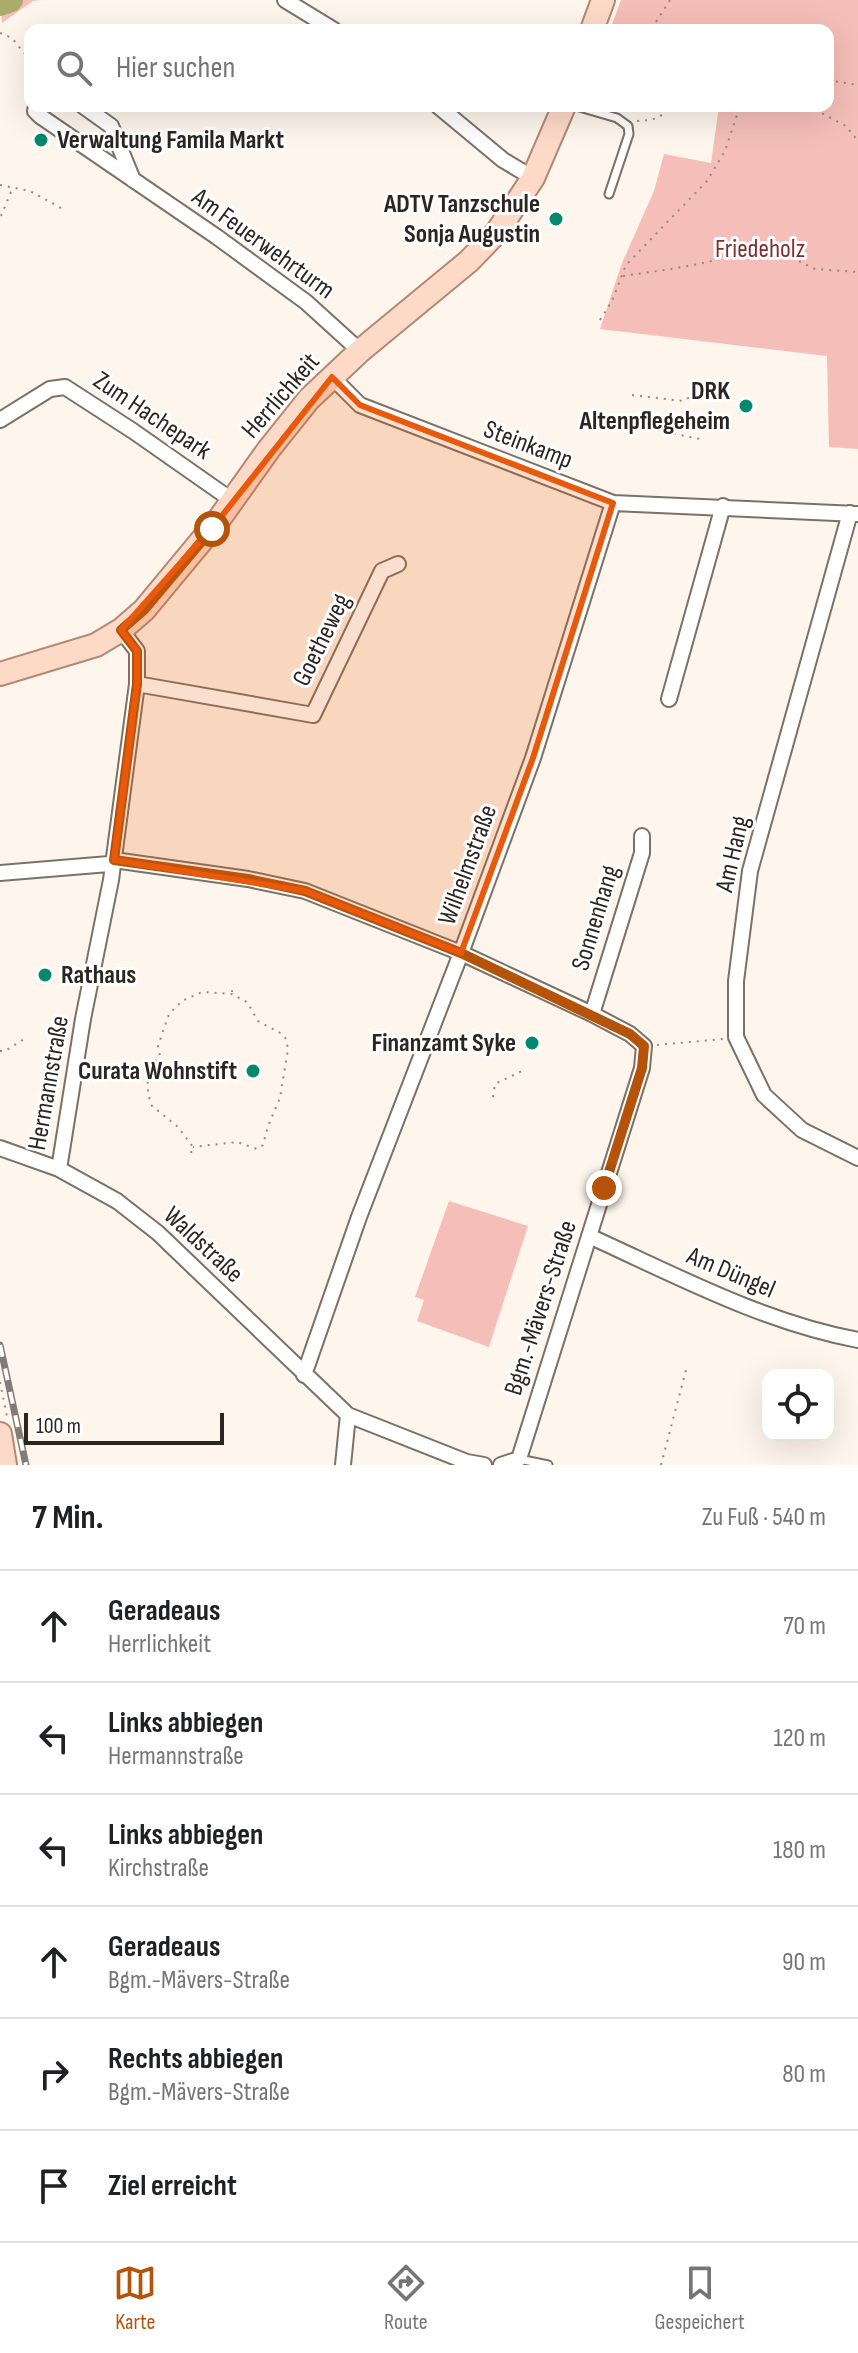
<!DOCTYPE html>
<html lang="de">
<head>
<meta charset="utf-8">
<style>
	body { margin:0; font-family:"Sofia Sans Condensed",sans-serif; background:#f2f2f2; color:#202124 }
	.controls { position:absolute; right:24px; bottom:24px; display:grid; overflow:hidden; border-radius:16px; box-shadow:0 8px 32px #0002 }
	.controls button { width:72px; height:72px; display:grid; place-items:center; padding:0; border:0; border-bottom:2px solid #e0e0e0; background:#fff; color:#202124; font:40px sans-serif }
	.scale { position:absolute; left:24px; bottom:20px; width:200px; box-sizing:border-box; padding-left:8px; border:4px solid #2b2622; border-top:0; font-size:22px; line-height:28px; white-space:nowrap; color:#2b2622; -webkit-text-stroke:6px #fff; paint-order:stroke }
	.stop { position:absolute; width:24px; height:24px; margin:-18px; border:6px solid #b45309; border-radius:50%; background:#fff }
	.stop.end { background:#b45309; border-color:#fff; box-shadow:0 2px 8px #0008 }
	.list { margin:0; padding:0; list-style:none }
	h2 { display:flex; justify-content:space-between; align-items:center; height:104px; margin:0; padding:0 32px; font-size:34px }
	h2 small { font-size:26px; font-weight:400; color:#757577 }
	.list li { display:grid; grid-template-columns:52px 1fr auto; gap:24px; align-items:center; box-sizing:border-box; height:112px; padding:0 32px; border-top:2px solid #e0e0e0 }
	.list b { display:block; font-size:30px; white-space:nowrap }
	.list p { margin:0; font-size:26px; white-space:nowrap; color:#757577 }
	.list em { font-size:26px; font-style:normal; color:#757577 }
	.icon { flex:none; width:44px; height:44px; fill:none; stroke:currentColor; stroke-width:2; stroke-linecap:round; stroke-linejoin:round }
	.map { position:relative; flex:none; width:858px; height:1465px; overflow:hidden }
	.search { position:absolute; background:#fff; box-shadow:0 8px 32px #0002; left:24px; right:24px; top:24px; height:88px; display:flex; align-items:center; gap:20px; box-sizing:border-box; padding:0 28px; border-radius:16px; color:#757577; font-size:30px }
	.sheet { height:776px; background:#fff }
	nav { display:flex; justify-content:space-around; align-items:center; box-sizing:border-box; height:112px; border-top:2px solid #e0e0e0; background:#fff; font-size:22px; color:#757577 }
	nav a { display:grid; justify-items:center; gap:4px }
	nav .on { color:#b45309 }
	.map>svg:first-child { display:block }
</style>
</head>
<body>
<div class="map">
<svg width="858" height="1465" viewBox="0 0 858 1465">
	<rect width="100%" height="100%" fill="#fef5ec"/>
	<!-- green -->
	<path fill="#f5beb8" d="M0,0H42L33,1L2,23Z
		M621,0H858V449L829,447L827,356L600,329L622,263L654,191L664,154L711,163L719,106H828V30H610Z
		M449,1201L528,1226L489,1347L417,1321L424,1300L415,1297Z"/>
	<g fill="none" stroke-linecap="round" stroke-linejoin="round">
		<!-- river -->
		<path stroke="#abab6e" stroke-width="24" d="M0,4L11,0"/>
		<!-- lane casing -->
		<g stroke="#7b7167" stroke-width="11">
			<path id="lane" d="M576,106L617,118L628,126L629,134L609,194
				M519,1459L548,1465"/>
		</g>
		<!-- street casing -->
		<g stroke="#7b7167" stroke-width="18">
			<path id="street" d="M285,0L334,30
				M36,106L35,111L40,116L217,237L306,302L360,351
				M83,106L111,126L133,180
				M438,106L503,160L533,178
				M332,377L360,405L613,503L858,514
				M0,420L50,389L65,387L133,431L233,501
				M850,513L750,871L736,981V1037L764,1095L802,1130L858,1158
				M137,684L313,715L382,571L398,564
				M669,699L723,506
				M114,860L248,879L305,891L461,953L592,1014L630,1034L644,1046L642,1068L519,1459L501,1465
				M0,873L109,864L114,860
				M592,1014L642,853V836
				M0,1148L59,1169L117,1201L158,1233L348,1415L343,1465
				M59,1169L83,1019L111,880L137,684V651L121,630
				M589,1236C677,1276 763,1322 858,1340
				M304,1375L359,1217L461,953L533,758L613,503
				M348,1415L467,1462L484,1465"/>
		</g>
		<!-- primary casing -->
		<g stroke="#b38976" stroke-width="26">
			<path id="primary" d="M592,30L603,0
				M0,674L96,645L121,630L144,610L217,522L269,449L309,399L360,351L469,261L497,232L533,178L564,106
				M0,1434L5,1465"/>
		</g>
		<!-- path -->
		<path stroke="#928b84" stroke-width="2" stroke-dasharray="2 6" stroke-linecap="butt" d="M656,30V22L670,0
			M0,33L12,38L30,60
			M828,80L858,85
			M808,106L846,126L858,141
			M637,121C652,120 661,120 669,106
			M0,185L30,191L61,208
			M1,216L13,187
			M623,276C670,269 718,264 763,244L815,269L858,272
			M600,320L612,301L626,265L707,181L725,151L740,106
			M632,395L683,401L692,396
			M620,419L636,426L700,439
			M232,992L233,984
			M657,1045L723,1039
			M0,1051H5L26,1038
			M493,1097L495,1084L526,1069
			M191,1153L193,1147L178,1127L151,1105C146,1087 145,1069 160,1056L158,1046L169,1014L182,1001L202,992L232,994L247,1002L258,1021L282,1034L286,1039L288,1049L280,1098L268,1126L263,1145L257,1149L237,1142L193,1147
			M0,1382L7,1417
			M661,1465L686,1370"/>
		<!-- lane -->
		<use href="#lane" stroke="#fff" stroke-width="7"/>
		<!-- street -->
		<use href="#street" stroke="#fff" stroke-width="14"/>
		<!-- primary -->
		<use href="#primary" stroke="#fdd9c8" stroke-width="22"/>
		<!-- rail casing -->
		<g stroke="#837c76" stroke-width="7">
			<path id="rail" d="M0,1345L26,1465"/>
		</g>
		<!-- rail -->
		<use href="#rail" stroke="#fff" stroke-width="4" stroke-dasharray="12" stroke-linecap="butt"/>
	</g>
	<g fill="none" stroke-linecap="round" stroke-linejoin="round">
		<!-- route -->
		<path stroke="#b45309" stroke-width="10" d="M212,529L144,610L121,630L137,651V684L114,860L248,879L305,891L461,953L630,1034L644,1046L642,1068L604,1188"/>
	</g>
	<!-- marked area -->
	<path fill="#e8590c" fill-opacity="0.2" stroke="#e8590c" stroke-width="6" stroke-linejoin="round" d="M332,377L360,405L613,503L533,758L461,953L305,891L114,860L137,684V651L121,630L217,522Z"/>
	<!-- markers -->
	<g fill="#05886c" stroke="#fff" stroke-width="3">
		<circle cx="41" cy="140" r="8"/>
		<circle cx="556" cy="219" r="8"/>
		<circle cx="746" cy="406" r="8"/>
		<circle cx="45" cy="975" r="8"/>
		<circle cx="532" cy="1043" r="8"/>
		<circle cx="253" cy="1071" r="8"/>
	</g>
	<g text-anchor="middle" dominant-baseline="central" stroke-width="6" stroke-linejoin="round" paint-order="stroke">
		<!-- poi labels -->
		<g font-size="26" font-weight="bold" fill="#2b2622" stroke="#fff" text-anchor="end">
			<text x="57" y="140" text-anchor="start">Verwaltung Famila Markt</text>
			<text x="540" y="204">ADTV Tanzschule<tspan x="540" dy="30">Sonja Augustin</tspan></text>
			<text x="730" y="391">DRK<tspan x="730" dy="30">Altenpflegeheim</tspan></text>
			<text x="61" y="975" text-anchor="start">Rathaus</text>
			<text x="516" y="1043">Finanzamt Syke</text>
			<text x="237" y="1071">Curata Wohnstift</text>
		</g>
		<!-- street labels -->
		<g font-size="26" fill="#2b2622" stroke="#fff">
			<text transform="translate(263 244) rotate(36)">Am Feuerwehrturm</text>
			<text transform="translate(281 396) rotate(-49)">Herrlichkeit</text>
			<text transform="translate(152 416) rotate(34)">Zum Hachepark</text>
			<text transform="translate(528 445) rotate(21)">Steinkamp</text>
			<text transform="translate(322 640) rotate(-64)">Goetheweg</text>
			<text transform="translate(733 854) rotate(-77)">Am Hang</text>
			<text transform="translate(468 865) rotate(-70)">Wilhelmstraße</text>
			<text transform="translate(596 918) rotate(-73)">Sonnenhang</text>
			<text transform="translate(49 1083) rotate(-80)">Hermannstraße</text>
			<text transform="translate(203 1245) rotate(43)">Waldstraße</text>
			<text transform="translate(731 1273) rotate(23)">Am Düngel</text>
			<text transform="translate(541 1308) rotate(-72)">Bgm.-Mävers-Straße</text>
		</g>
		<!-- park labels -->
		<g font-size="26" fill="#7f2f2d" stroke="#fff">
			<text x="760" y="249">Friedeholz</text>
		</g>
	</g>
</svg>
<div class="controls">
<button><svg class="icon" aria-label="locate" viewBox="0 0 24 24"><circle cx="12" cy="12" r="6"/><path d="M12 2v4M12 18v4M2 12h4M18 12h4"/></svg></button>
</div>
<div class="scale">100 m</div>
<div class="stop" style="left:212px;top:529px"></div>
<div class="stop end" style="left:604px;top:1188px"></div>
<div class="search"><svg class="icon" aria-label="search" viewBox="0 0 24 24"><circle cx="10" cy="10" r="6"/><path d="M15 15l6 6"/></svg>Hier suchen</div>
</div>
<section class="sheet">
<h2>7 Min.<small>Zu Fuß · 540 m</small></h2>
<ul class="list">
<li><svg class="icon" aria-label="ahead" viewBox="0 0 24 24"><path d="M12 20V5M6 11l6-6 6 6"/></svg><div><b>Geradeaus</b><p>Herrlichkeit</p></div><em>70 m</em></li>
<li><svg class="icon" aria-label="left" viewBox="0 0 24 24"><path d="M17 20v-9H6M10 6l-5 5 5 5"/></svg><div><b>Links abbiegen</b><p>Hermannstraße</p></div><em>120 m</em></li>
<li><svg class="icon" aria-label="left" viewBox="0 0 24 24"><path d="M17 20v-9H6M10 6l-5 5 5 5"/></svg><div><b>Links abbiegen</b><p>Kirchstraße</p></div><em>180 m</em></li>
<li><svg class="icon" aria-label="ahead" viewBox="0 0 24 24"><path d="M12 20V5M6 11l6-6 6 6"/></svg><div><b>Geradeaus</b><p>Bgm.-Mävers-Straße</p></div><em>90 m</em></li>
<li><svg class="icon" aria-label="right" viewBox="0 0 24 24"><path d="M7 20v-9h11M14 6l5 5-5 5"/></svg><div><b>Rechts abbiegen</b><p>Bgm.-Mävers-Straße</p></div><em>80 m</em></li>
<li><svg class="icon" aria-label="arrive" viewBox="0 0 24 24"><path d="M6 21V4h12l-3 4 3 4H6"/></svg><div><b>Ziel erreicht</b></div></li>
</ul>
</section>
<nav>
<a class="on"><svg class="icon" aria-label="map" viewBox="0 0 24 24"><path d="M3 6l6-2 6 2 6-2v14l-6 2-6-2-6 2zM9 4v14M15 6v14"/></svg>Karte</a>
<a><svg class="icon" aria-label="directions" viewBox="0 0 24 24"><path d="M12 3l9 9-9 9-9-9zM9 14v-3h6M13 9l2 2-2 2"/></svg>Route</a>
<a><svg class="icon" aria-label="saved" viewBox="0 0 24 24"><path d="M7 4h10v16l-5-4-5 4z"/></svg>Gespeichert</a>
</nav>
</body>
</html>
